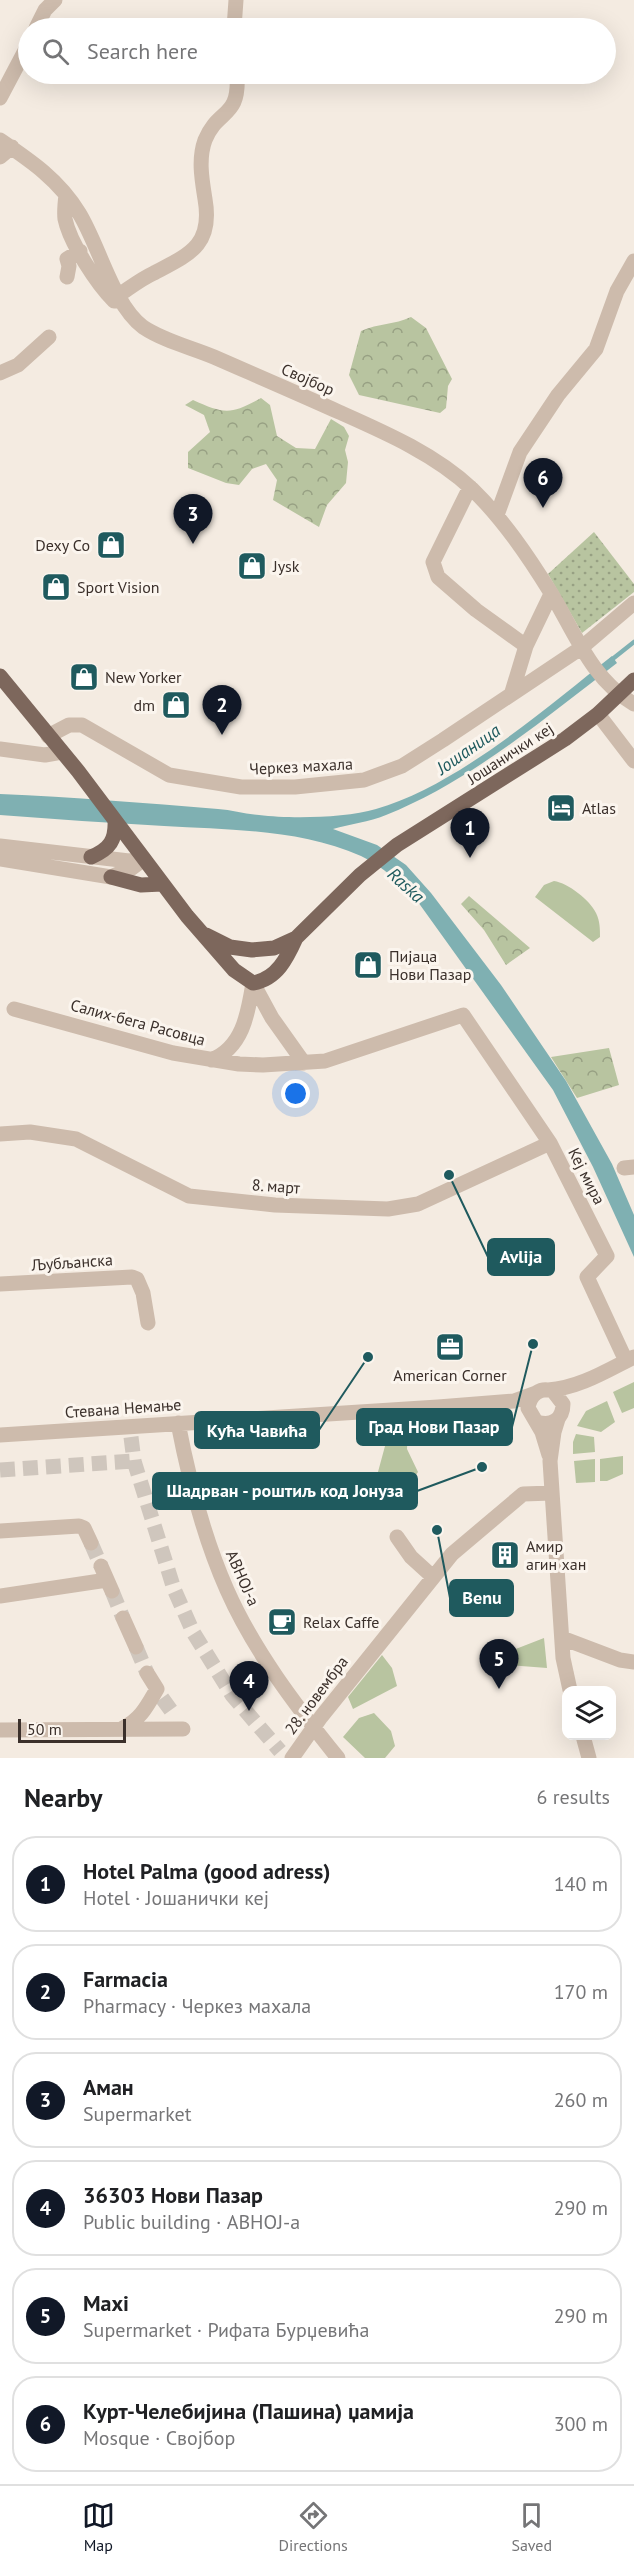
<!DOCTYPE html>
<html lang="en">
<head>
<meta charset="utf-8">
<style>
	body { margin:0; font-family:"PT Sans",sans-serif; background:#f6f6f6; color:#202124 }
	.controls { position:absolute; right:18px; bottom:18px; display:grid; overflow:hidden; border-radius:12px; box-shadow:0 6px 24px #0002 }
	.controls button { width:54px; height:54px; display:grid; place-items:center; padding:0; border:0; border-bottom:2px solid #e0e0e0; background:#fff; color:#202124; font:30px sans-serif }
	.scale { position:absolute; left:18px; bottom:15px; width:108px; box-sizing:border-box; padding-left:6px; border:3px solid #3b302b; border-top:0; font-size:16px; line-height:21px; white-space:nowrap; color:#3b302b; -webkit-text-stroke:4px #fbf5ee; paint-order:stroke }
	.you { position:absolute; left:296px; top:1094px; width:21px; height:21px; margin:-15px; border:4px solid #fff; border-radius:50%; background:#1a73e8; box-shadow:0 0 0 9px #1a73e833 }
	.badge { display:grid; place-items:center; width:39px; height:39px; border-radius:50%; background:#111827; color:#fff; font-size:20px; font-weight:700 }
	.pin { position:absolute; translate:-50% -50px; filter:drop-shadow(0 2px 3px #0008) }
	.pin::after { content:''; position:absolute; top:32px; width:21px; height:18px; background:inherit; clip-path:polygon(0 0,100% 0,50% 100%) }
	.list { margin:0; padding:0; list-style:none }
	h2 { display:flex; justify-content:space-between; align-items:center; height:78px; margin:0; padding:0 24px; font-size:26px }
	h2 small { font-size:20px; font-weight:400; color:#757577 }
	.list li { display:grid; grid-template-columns:39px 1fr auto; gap:18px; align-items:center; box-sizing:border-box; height:96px; margin:0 12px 12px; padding:0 12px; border:2px solid #e0e0e0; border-radius:24px }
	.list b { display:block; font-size:22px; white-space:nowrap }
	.list p { margin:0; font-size:20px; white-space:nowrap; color:#757577 }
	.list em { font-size:20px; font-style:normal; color:#757577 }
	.icon { flex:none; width:33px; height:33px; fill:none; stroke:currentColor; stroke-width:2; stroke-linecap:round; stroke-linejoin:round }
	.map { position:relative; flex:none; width:634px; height:1758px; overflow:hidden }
	.search { position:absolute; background:#fff; box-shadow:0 6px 24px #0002; left:18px; right:18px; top:18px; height:66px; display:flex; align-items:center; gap:15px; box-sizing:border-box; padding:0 21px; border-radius:33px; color:#757577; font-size:22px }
	.sheet { height:726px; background:#fff }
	nav { display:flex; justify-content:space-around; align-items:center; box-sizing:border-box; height:84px; border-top:2px solid #e0e0e0; background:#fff; font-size:16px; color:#757577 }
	nav a { display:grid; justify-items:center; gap:3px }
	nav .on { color:#111827 }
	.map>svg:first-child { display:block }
</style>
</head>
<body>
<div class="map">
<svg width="634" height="1758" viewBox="0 0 634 1758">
	<defs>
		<pattern id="forest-crowns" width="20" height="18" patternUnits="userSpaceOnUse" patternTransform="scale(1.5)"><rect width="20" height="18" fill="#b8c4a0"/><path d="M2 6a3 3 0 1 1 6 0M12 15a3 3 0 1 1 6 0" fill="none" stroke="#97a083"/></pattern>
		<pattern id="park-dots" width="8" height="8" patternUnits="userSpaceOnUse" patternTransform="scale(1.5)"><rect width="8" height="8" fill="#b8c4a0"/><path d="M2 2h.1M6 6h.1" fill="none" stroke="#97a083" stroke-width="1.8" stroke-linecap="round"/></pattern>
	</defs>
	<rect width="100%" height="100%" fill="#f4ebe1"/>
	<!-- grass -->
	<path fill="#b8c4a0" d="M554,881C568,883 590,900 596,913C600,921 600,929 600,937L593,942L535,897L544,885Z
		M634,1382V1408L622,1413L613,1392Z
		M607,1401L615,1422L601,1432L577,1426L586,1411Z
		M391,1424L408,1427L407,1449L418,1472L394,1507L372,1494Z
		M576,1434L594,1437L595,1452L573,1454V1442Z
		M623,1456V1474L607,1481H600V1459Z
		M595,1459V1482L576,1483L574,1461Z
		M544,1638L547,1668L496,1664L495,1657Z
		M382,1655L392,1668L397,1686L353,1709L348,1697Z
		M374,1713L391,1731L395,1746L385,1758H365L343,1737L359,1718Z"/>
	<!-- forest -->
	<path fill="url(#forest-crowns)" d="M411,317L426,328L452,379L448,386L446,408L440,413L359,395L349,375L361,331C379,323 394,325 411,317Z
		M261,398L270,405L277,436L296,448L315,449L331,419L344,427L349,436L345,450L348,462L346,483L327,505L319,527L273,500L277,480L266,464L252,469L239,485L226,483L188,468V452L210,432L204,415L185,405L193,400C224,414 231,415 261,398Z
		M469,896L530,948L506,965L484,930L461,904Z
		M609,1048L619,1085L577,1098L551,1057Z"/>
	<!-- park -->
	<path fill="url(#park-dots)" d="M594,532L634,584V592L582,633L548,574Z"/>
	<!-- water -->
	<path fill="#7fb0b2" d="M612,656L617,663C545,718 471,781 386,815C369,822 350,824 333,829L377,845L406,865L431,893L501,985L566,1081L612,1164L634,1215V1257L593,1167L553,1090L418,902C402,885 383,866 361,856C299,829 231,830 164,826C109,823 55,819 0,815V794C73,797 145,803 218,809C232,810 245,814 259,815C291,819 345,818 376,809C457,786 546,708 612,656Z"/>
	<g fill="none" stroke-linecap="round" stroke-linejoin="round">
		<!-- stream -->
		<path stroke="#7fb0b2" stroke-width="4.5" d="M610,661L634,642"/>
		<!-- minor-tunnel -->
		<path stroke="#cfc6bd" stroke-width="15" stroke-dasharray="15 8" stroke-linecap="butt" d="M131,1437L134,1461L174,1589L193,1632L232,1695L280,1751
			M0,1470L134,1461
			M91,1543L101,1566
			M112,1591L123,1618
			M136,1647L147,1673
			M162,1698L175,1716"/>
		<!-- minor -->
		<path stroke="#cdbbac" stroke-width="15" d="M36,28L45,10L55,0
			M234,28L236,0
			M0,98L28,45
			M0,140C31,161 59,180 79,213C99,245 113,305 143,327C164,341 190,347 214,357C255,375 297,393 339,412C384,432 435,454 472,489C503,519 528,556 551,593C575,633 592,680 634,704
			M0,157L12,147
			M66,195C65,203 64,211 65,219C70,243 97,284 114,301
			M67,277L69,266L67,259L80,251
			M119,295C131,287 141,279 154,273C190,254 213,245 205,199C202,180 198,159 205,140C218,108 240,119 237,74
			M0,373L18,365L49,337
			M470,487L433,562L438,577L476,610L526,646
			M497,515L520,452L558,395L596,349L617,291L634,261
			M512,692L526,646L551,594
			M598,714L634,761
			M48,736L69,725H82L169,775L241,787H295L364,780L402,766L443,740L581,648L634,603
			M0,749L45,755L62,752
			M0,846L129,861L144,859
			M0,859L111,877L132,868L144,859
			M253,983L272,1018L304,1063
			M14,1009L173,1053L239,1064L263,1065L325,1061L463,1015L550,1143L607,1256L587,1277L626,1361
			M211,1060C243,1048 248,1013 253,983
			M0,1134L30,1132L76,1139L189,1196L275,1205L388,1209L418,1204L550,1143
			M624,1168L634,1167
			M0,1284L132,1277L137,1279L143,1293L148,1323
			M548,1390C579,1388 606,1371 634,1357
			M558,1419L554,1432L550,1461L563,1658L570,1690
			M537,1422C552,1427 563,1419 563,1404L553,1391C540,1387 530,1394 528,1408L542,1432L549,1455
			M178,1423C189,1480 203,1536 227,1590C254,1651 296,1706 338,1758
			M0,1435L438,1407L514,1401L536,1393
			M0,1531L79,1526L84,1528L91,1543
			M397,1537L411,1557L433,1577
			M101,1566L112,1591
			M0,1596L107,1580
			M123,1618L136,1647
			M562,1638L620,1660L634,1662
			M123,1728C141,1719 147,1706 157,1689L147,1673
			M0,1730L183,1729
			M583,1736L589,1758
			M292,1758L321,1717L452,1554L523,1494L552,1493"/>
		<!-- major -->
		<path stroke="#7d675c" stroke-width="15" d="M0,676L78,771L187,916L234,970L253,983C277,979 287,958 296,938
			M91,857C110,849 116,840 115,820
			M111,877L141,885L162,884
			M206,935L230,947L252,950L274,948L296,938L360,875L397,845L565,739L598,714L634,680"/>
	</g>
	<!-- icons -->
	<defs>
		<g id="shop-square" transform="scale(1.5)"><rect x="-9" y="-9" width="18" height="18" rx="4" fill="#1f5a5e" stroke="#fbf5ee"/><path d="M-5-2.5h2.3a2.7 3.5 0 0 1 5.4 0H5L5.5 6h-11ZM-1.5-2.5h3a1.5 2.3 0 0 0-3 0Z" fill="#fff"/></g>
		<g id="hotel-square" transform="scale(1.5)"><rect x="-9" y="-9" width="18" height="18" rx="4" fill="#1f5a5e" stroke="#fbf5ee"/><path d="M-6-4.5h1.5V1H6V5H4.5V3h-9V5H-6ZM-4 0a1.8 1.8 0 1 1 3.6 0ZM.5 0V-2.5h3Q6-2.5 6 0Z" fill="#fff"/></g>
		<g id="office-square" transform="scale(1.5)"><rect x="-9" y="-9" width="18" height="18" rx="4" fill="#1f5a5e" stroke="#fbf5ee"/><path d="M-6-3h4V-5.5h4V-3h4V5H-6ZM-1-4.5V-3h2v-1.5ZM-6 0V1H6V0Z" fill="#fff"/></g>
		<g id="building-square" transform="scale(1.5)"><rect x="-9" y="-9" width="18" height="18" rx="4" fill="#1f5a5e" stroke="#fbf5ee"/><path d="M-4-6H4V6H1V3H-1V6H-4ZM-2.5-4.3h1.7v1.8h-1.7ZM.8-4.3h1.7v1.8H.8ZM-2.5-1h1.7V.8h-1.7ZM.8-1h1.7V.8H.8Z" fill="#fff"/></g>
		<g id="cafe-square" transform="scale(1.5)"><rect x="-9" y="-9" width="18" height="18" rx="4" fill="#1f5a5e" stroke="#fbf5ee"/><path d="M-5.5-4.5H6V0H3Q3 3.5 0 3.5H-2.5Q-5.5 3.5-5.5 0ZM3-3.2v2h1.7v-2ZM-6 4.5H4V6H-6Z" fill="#fff"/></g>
	</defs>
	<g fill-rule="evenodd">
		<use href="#shop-square" x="111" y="545"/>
		<use href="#shop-square" x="252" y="566"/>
		<use href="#shop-square" x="56" y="587"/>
		<use href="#shop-square" x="84" y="677"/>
		<use href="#shop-square" x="176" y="705"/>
		<use href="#hotel-square" x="561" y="808"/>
		<use href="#shop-square" x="368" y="965"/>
		<use href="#office-square" x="450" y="1347"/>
		<use href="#building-square" x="505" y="1555"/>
		<use href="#cafe-square" x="282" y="1622"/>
	</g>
	<g text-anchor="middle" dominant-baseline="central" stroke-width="6" stroke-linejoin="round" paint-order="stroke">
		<!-- street labels -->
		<g font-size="16" fill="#3b302b" stroke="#fbf5ee">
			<text transform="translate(308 379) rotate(24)">Својбор</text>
			<text transform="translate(510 753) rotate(-33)">Јошанички кеј</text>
			<text transform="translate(301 766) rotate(-3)">Черкез махала</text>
			<text transform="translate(138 1022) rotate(15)">Салих-бега Расовца</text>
			<text transform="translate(587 1176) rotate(63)">Кеј мира</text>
			<text transform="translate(276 1186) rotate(4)">8. март</text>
			<text transform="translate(72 1262) rotate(-4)">Љубљанска</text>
			<text transform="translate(123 1408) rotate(-4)">Стевана Немање</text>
			<text transform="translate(243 1578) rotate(66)">АВНОЈ-а</text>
			<text transform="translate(316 1695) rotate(-53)">28. новембра</text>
		</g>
		<!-- poi labels -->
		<g font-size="16" fill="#3b302b" stroke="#fbf5ee" text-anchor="start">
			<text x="90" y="545" text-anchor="end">Dexy Co</text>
			<text x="273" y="566">Jysk</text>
			<text x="77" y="587">Sport Vision</text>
			<text x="105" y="677">New Yorker</text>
			<text x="155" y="705" text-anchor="end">dm</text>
			<text x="582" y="808">Atlas</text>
			<text x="389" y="956">Пијаца<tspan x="389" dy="18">Нови Пазар</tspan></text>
			<text x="450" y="1375" text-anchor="middle">American Corner</text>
			<text x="526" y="1546">Амир<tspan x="526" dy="18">агин хан</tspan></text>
			<text x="303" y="1622">Relax Caffe</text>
		</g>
		<!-- water labels -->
		<g font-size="18" font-style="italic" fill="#1f5a5e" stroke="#fbf5ee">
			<text transform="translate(468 749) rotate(-35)">Јошаница</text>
			<text transform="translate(406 885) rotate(42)">Raska</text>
		</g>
	</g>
	<!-- callouts -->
	<path fill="none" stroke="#1f5a5e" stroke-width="2" d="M449 1175L488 1257M533 1344L512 1427M368 1357L319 1430M482 1467L417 1491M437 1530L450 1598"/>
	<g fill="#1f5a5e" stroke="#fbf5ee" stroke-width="2">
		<circle cx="449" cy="1175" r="6"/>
		<circle cx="533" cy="1344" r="6"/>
		<circle cx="368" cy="1357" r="6"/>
		<circle cx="482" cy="1467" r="6"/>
		<circle cx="437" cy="1530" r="6"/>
	</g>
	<g fill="#1f5a5e" stroke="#1f5a5e" stroke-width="2">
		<rect x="488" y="1239" width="66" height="36" rx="6"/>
		<rect x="357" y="1409" width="155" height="36" rx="6"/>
		<rect x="195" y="1412" width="124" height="36" rx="6"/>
		<rect x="153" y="1473" width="264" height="36" rx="6"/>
		<rect x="450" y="1580" width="63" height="36" rx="6"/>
	</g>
	<g font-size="18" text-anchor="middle" font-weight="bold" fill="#fff">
		<text x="521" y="1263">Avlija</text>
		<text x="434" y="1433">Град Нови Пазар</text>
		<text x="257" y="1437">Кућа Чавића</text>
		<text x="285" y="1497">Шадрван - роштиљ код Јонуза</text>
		<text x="482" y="1604">Benu</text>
	</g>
</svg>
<div class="controls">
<button><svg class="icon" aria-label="layers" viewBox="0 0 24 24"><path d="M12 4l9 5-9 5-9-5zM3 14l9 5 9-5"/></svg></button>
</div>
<div class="scale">50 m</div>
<div class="you"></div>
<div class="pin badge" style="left:470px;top:858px">1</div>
<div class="pin badge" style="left:222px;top:735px">2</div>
<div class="pin badge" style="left:193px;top:544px">3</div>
<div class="pin badge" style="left:249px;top:1711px">4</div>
<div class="pin badge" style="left:499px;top:1689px">5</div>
<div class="pin badge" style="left:543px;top:508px">6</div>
<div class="search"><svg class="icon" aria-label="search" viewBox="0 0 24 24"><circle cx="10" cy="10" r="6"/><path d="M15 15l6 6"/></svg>Search here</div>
</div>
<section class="sheet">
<h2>Nearby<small>6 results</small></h2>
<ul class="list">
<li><span class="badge">1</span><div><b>Hotel Palma (good adress)</b><p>Hotel · Јошанички кеј</p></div><em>140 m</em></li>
<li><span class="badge">2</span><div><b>Farmacia</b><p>Pharmacy · Черкез махала</p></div><em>170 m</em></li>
<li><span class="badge">3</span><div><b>Аман</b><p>Supermarket</p></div><em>260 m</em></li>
<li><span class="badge">4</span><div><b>36303 Нови Пазар</b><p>Public building · АВНОЈ-а</p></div><em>290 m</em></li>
<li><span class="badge">5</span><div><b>Maxi</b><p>Supermarket · Рифата Бурџевића</p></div><em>290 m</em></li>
<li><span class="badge">6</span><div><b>Курт-Челебијина (Пашина) џамија</b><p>Mosque · Својбор</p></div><em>300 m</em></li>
</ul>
</section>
<nav>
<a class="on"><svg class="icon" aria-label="map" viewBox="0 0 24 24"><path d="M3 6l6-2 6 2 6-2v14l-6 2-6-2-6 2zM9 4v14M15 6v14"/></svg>Map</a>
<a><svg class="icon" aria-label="directions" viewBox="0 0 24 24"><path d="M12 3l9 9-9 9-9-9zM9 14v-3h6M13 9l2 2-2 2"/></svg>Directions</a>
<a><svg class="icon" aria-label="saved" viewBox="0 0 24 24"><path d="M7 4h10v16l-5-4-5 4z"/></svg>Saved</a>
</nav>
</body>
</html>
